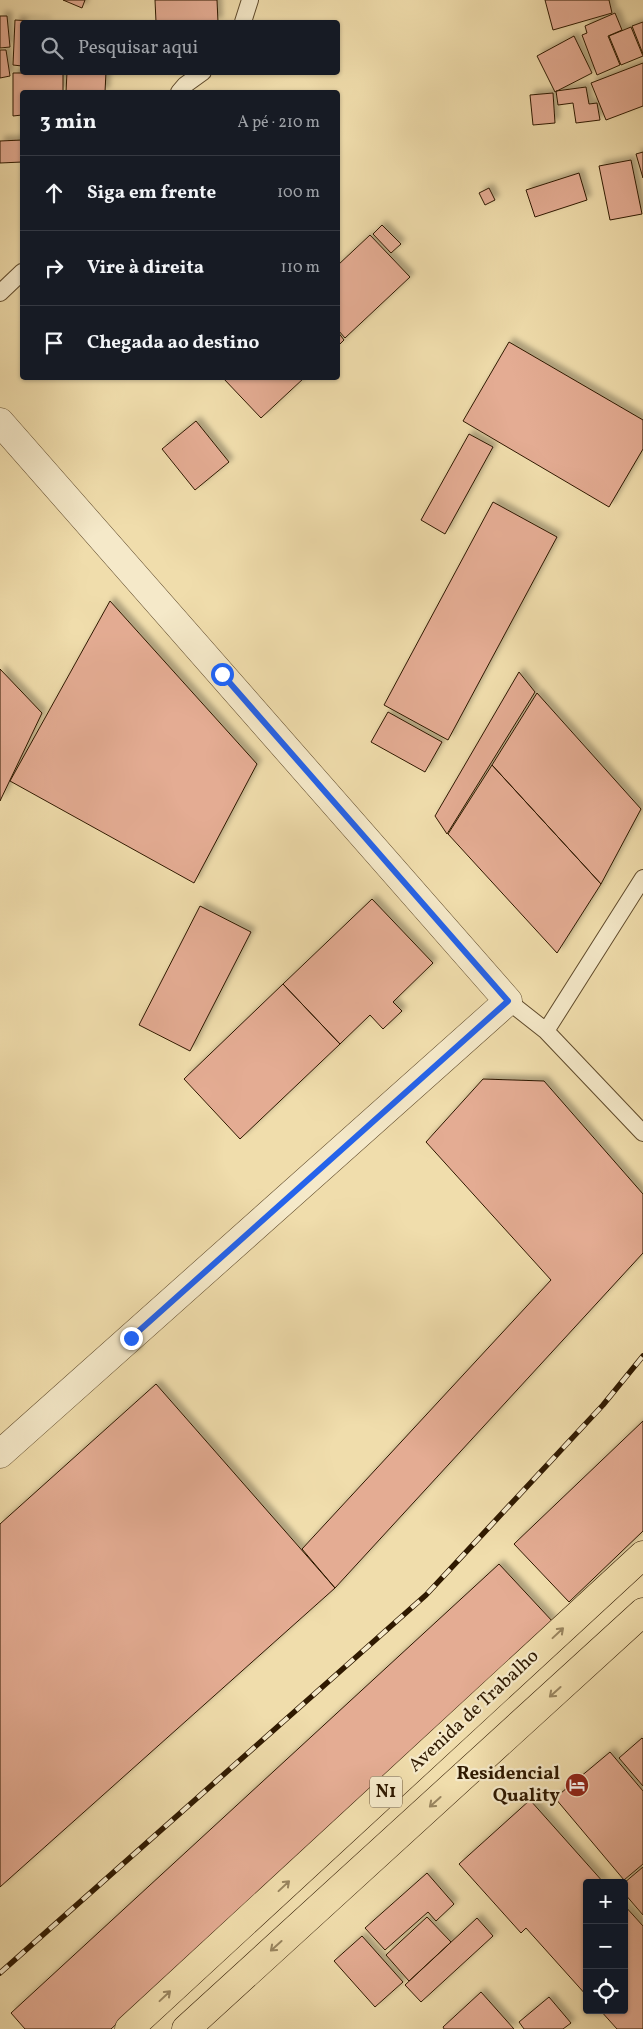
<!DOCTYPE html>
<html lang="pt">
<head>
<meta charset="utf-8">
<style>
	body { margin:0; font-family:Vollkorn,serif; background:#242831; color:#f1f3f6 }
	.controls { position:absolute; right:15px; bottom:15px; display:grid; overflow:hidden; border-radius:5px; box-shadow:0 1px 4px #0004 }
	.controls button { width:45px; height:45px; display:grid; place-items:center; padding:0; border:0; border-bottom:1px solid #363941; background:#171b24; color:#f1f3f6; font:25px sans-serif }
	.stop { position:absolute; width:15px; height:15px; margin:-11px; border:4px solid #2563eb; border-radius:50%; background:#fff }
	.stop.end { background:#2563eb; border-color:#fff; box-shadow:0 1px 5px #0008 }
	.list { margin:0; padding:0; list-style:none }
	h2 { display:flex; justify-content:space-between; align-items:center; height:65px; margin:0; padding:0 20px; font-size:21px }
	h2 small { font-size:16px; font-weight:400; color:#9ea1a6 }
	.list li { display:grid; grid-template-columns:32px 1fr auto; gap:15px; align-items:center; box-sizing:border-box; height:75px; padding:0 20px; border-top:1px solid #363941 }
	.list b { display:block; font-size:19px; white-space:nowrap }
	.list em { font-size:16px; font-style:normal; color:#9ea1a6 }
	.icon { flex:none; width:28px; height:28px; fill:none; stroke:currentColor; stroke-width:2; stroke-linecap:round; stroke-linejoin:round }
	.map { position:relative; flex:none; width:643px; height:2029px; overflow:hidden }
	.search { position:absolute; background:#171b24; box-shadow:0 1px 4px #0004; left:20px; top:20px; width:320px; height:55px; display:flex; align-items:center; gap:12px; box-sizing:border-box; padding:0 18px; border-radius:5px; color:#9ea1a6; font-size:19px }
	.panel { position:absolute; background:#171b24; box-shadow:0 1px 4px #0004; left:20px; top:90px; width:320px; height:290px; border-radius:5px }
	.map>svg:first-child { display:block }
</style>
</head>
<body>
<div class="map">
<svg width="643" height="2029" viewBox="0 0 643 2029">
	<defs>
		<filter id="shadow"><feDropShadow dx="4.5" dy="-4.5" stdDeviation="2.5" flood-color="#0004"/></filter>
	</defs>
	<rect width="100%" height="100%" fill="#f0ddac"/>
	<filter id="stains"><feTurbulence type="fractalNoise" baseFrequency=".004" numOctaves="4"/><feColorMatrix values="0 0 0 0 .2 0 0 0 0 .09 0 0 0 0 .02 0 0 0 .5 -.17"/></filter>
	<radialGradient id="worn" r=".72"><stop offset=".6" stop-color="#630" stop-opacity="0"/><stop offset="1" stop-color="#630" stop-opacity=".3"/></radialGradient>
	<!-- building -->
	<path fill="#e4ac93" stroke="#2f1900" filter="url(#shadow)" d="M63,0H85L82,8Z
		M155,0H217L218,22H156Z
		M545,0H609L612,13L553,30Z
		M615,13L622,30L608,36L620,65L597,75L582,35L587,33L585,26Z
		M0,16H7L10,47L0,48Z
		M15,20L47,22H22V66L13,65Z
		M643,22V54L632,26Z
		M631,27L643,56L621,65L609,36Z
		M574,36L592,73L555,92L537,56Z
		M0,50H6L10,76L0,78Z
		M643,63V106L606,120L591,83Z
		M67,72H106L105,92H66Z
		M13,73H63V92H22V115L13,116Z
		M586,87L589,104L597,103L600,120L576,123L573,103L558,105L556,91Z
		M553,93L555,123L533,125L530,95Z
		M22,140V162L0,163V141Z
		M643,152V178L636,154Z
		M631,160L642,214L610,220L599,166Z
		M579,173L587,200L535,217L526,190Z
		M489,188L495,200L485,205L479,193Z
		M382,225L401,244L391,253L373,234Z
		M370,235L410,277L345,338L338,330V265Z
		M338,332L344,340L338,346Z
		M509,342L643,420V449L609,507L463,421Z
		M223,378H304L261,418Z
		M196,421L229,462L195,490L162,449Z
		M469,434L493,447L445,534L421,520Z
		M493,502L557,537L448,740L384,705Z
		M110,601L257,764L194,883L10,781Z
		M0,669L42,713L0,801Z
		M519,672L535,692L447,834L435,816Z
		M537,693L641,809L601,884L492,765Z
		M388,712L442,742L425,772L371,742Z
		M492,765L601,884L557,953L448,834Z
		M372,899L433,963L393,1002L402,1011L383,1029L370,1015L340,1044L283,984Z
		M200,906L251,932L190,1051L139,1025Z
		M283,984L340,1044L240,1139L184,1079Z
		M483,1079L544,1081L643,1194V1253L335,1588L302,1549L551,1280L426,1142Z
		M156,1384L335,1588L0,1887V1524Z
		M643,1421V1531L569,1602L514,1544Z
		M499,1564L553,1622L111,2029H25L11,2013Z
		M642,1738L643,1739V1786L619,1758Z
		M610,1752L643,1791V1864L624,1880L555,1798Z
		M530,1800L604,1883H587V1996L526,1928L521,1933L459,1864Z
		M643,1867V1915L624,1893V1883Z
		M427,1873L454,1904L436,1921L428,1912L385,1950L365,1928Z
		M624,1905L643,1926V2029H617L600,2010H624Z
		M427,1917L451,1942L409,1981L386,1955Z
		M477,1918L493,1936L421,2002L405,1985Z
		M362,1936L403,1982L375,2007L334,1961Z
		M481,1992L514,2029H444L443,2027Z
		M549,1997L571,2023L563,2029H524L519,2022Z"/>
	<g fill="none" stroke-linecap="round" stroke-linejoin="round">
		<!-- service casing -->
		<g stroke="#5f4a2b" stroke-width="18">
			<path id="service" d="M243,22L250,0
				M179,92L185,85L203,72
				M0,293L22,272
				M508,1001L546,1031L643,1133
				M546,1031L643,878"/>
		</g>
		<!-- tertiary casing -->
		<g stroke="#5f4a2b" stroke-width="29">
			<path id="tertiary" d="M0,422L508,1001L0,1454"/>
		</g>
		<!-- trunk casing -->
		<g stroke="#2f1900" stroke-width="29">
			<path id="trunk" d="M129,2029L643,1555
				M186,2029L643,1612"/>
		</g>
		<!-- service -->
		<use href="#service" stroke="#f5e9c9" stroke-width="16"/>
		<!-- tertiary -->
		<use href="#tertiary" stroke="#f5e9c9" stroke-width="28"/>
		<!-- trunk -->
		<use href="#trunk" stroke="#f0ddac" stroke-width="28"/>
		<!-- rail casing -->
		<g stroke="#2f1900" stroke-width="5.5">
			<path id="rail" d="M0,1973L426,1595L603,1405L643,1356"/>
		</g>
		<!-- rail -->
		<use href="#rail" stroke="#f5e9c9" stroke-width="4" stroke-dasharray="11" stroke-linecap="butt"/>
	</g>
	<!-- one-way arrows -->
	<defs><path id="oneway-shaft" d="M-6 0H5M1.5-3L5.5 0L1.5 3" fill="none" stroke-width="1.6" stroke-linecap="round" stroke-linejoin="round" transform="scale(1.25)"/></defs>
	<g stroke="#99855f">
		<use href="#oneway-shaft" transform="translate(558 1633) rotate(-43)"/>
		<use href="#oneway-shaft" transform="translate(555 1692) rotate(138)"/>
		<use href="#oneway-shaft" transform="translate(435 1802) rotate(138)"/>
		<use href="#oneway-shaft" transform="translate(284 1886) rotate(-43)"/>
		<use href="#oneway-shaft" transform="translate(276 1946) rotate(138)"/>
		<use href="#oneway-shaft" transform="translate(165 1996) rotate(-43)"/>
	</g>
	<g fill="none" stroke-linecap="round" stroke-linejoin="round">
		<!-- route -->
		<path stroke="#2563eb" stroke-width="6" d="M131,1338L508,1001L222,674"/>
	</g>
	<!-- icons -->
	<defs>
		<g id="hotel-disc" transform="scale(1.25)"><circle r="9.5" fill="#8f2418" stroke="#f5e9c9"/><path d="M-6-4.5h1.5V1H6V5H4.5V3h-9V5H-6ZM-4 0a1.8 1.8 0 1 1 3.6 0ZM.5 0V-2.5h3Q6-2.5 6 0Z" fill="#fff"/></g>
	</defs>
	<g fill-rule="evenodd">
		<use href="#hotel-disc" x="577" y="1785"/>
	</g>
	<g text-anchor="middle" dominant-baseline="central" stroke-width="4.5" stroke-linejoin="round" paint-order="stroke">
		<!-- shield labels -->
		<rect fill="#f5e9c9" stroke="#6a573c" stroke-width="1" x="370" y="1776.5" width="32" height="31" rx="4"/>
		<g font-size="18" font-weight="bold" fill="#2f1900">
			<text x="386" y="1792">N1</text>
		</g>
		<!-- street labels -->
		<g font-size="19" fill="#2f1900" stroke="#f5e9c9">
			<text transform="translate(474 1711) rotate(-43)">Avenida de Trabalho</text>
		</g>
		<!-- poi labels -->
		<g font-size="19" font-weight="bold" fill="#2f1900" stroke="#f5e9c9" text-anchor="end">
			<text x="560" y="1774">Residencial<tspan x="560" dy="22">Quality</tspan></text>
		</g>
	</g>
	<rect width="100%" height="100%" filter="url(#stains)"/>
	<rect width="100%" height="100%" fill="url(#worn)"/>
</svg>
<div class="controls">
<button>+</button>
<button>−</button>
<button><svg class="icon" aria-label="locate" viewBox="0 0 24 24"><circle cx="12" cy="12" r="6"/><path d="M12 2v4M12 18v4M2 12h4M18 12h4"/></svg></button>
</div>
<div class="stop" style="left:222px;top:674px"></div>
<div class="stop end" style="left:131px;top:1338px"></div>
<div class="search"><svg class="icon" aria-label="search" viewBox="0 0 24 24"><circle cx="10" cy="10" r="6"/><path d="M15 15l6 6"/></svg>Pesquisar aqui</div>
<section class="panel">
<h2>3 min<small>A pé · 210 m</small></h2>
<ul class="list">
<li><svg class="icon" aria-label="ahead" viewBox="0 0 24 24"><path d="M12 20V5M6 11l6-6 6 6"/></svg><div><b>Siga em frente</b></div><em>100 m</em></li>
<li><svg class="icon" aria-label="right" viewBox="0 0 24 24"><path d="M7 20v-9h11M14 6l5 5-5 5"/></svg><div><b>Vire à direita</b></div><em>110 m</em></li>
<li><svg class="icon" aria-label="arrive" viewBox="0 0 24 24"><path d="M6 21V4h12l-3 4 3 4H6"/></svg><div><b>Chegada ao destino</b></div></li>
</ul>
</section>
</div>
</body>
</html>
